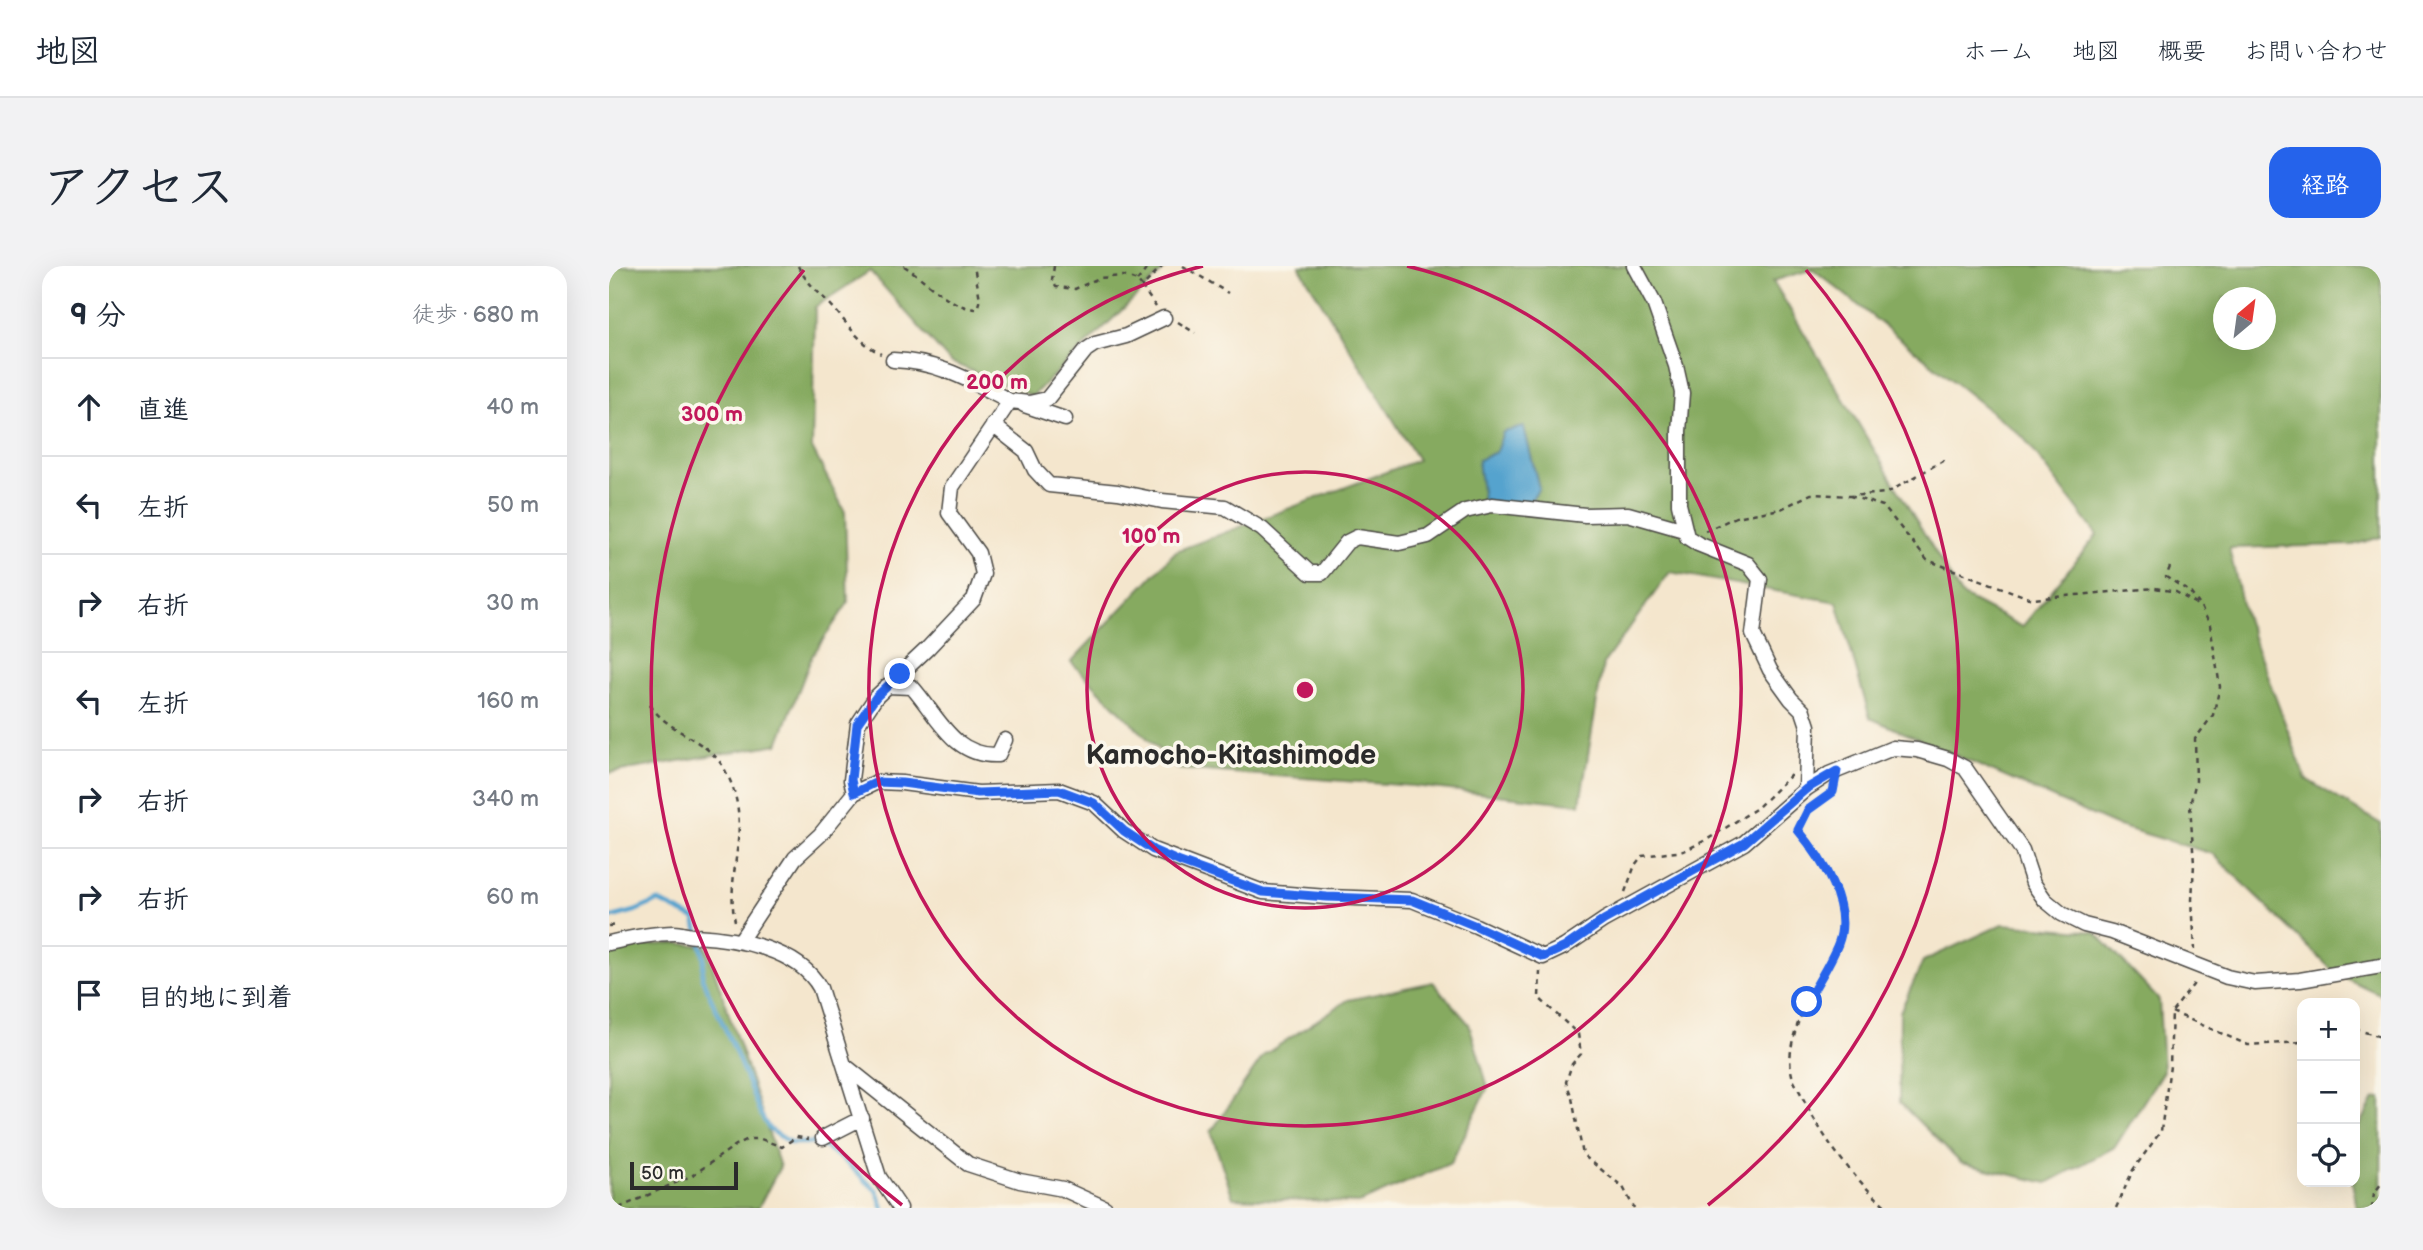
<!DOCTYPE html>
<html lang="ja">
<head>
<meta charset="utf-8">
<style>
	body { margin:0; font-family:"Balsamiq Sans","Klee One",sans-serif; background:#f2f2f3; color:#1f2937 }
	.controls { position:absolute; right:21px; bottom:21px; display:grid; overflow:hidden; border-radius:14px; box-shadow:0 7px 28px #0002 }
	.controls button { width:63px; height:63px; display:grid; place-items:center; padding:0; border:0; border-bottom:2px solid #e0e1e3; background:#fff; color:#1f2937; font:35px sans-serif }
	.compass { position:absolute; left:1604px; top:21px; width:63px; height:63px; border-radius:50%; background:#fff; box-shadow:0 7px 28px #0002; rotate:29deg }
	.scale { position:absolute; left:21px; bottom:18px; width:108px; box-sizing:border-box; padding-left:7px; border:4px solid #2b2b2b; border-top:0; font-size:19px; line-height:24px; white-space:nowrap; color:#2b2b2b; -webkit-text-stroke:5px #fbf7ec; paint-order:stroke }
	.stop { position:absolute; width:21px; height:21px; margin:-16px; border:5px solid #2563eb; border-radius:50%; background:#fff }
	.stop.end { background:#2563eb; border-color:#fff; box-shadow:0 2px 7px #0008 }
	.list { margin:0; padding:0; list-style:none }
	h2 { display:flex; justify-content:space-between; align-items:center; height:91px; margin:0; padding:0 28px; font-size:30px }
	h2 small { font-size:23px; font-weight:400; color:#747a83 }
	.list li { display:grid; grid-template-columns:46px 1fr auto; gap:21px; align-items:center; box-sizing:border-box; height:98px; padding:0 28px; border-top:2px solid #e0e1e3 }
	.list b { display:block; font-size:26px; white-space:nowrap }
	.list em { font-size:23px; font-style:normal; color:#747a83 }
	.icon { flex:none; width:38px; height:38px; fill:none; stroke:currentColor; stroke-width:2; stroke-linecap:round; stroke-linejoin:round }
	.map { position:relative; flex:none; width:1772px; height:942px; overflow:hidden; border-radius:21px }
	header { display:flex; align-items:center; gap:42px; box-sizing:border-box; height:98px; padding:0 35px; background:#fff; border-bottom:2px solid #e0e1e3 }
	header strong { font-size:33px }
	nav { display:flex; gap:38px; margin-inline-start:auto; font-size:24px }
	.intro { display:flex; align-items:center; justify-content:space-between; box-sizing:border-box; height:168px; padding:0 42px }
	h1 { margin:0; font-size:49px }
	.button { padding:18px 32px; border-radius:21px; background:#2563eb; color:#fff; font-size:24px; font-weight:700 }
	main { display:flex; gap:42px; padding:0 42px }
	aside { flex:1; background:#fff; border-radius:21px; box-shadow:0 7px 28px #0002 }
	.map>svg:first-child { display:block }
</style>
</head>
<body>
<header>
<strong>地図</strong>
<nav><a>ホーム</a><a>地図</a><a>概要</a><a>お問い合わせ</a></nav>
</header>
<div class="intro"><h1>アクセス</h1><a class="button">経路</a></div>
<main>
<aside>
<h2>9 分<small>徒歩 · 680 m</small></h2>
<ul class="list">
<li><svg class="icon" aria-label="ahead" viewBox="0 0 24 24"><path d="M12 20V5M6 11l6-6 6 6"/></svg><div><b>直進</b></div><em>40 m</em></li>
<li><svg class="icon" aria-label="left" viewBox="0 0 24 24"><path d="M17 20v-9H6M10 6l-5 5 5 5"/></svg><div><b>左折</b></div><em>50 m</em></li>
<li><svg class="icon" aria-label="right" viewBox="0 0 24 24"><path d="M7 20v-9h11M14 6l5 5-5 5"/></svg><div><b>右折</b></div><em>30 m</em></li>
<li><svg class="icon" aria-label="left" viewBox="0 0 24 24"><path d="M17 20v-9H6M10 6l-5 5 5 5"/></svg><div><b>左折</b></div><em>160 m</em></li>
<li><svg class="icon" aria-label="right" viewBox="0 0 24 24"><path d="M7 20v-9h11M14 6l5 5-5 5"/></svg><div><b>右折</b></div><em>340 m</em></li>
<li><svg class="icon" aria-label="right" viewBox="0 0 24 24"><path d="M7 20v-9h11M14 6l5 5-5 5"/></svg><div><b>右折</b></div><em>60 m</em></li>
<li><svg class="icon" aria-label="arrive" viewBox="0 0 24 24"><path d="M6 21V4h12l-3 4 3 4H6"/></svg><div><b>目的地に到着</b></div></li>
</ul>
</aside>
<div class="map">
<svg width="1772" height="942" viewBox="0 0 1772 942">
	<rect width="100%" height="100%" fill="#fbf7ec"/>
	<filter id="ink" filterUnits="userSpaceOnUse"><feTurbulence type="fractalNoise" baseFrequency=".0143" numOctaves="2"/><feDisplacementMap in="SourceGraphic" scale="14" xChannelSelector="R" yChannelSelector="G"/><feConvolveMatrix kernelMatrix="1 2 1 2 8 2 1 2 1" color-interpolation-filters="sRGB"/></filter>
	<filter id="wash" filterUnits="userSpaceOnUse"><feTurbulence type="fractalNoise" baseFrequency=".00686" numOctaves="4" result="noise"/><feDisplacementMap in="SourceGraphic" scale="28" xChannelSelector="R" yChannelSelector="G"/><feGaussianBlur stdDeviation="1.57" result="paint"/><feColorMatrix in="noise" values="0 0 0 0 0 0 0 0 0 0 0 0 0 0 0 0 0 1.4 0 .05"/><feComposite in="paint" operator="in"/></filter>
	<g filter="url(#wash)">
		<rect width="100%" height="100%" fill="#f4e6cd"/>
		<!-- forest -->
		<path fill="#86aa60" stroke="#586a46" stroke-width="2" fill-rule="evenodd" d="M0,0H559L423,130L341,96L261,5L206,41L203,182L236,246L239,337L203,390L169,478L0,507Z
			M690,0H1772V271L1744,279L1620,282L1636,350L1697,513L1772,558V729L1726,707L1604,588L1506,559L1261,452L1228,336L1061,306L994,398L971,538L804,520L569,503L462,396L567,285L809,194ZM1204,3L1414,171L1488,269L1413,361L1352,329L1164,15ZM1615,32H1657V74H1615Z
			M1394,658L1486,666L1550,734L1554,805L1506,881L1438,917L1352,897L1290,836L1291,746L1314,695Z
			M65,677L97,680L171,901L149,942H0V687L30,680Z
			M824,716L860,758L879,821L842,897L750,937L624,932L602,866L655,789L739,734Z
			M1772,832V942H1748L1743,916H1746V869L1765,833Z"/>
		<!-- water -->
		<path fill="#54a3ce" stroke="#40677c" stroke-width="2" d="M915,161L930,222L918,240L874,235L869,194L887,186L894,166Z"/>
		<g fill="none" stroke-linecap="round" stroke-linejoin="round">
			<!-- stream -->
			<path stroke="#54a3ce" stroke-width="4.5" d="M0,652L26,645L49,635L86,653L95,692L93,712L124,780L151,847L160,863L182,877H203L215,881L233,893L268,925L274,942"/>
		</g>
	</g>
	<g filter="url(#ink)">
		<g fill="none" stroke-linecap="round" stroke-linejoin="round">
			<!-- minor casing -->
			<g stroke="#494743" stroke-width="17">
				<path id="minor" d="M1025,0L1045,37L1067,100L1073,127L1070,165V238L1078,271L1089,278L1139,298L1151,313L1144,368L1161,404L1182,433L1194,445L1199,460L1197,523
					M401,135L420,137L438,133L477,84L486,78L517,70L555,52
					M415,139L456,153
					M384,159L417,185L426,204L440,219L509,226L553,235L616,241L653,263L701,307H713L738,276L748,271L790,277L819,270L856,245L883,239L976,249L1019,248L1075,264
					M278,420L303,421C329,450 344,491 389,489L396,474
					M245,527L242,514L249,458L267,431L319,382L365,333L374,308L369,287L340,247L343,221L401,135C362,115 328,95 284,94
					M131,675L186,592L211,569L245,527L268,516L293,517L369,527L450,524L485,537L515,565L544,584L654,626L718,631L803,634L867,660L934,691L955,681L995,654L1135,577L1197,523L1220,508L1284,482L1308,484L1339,493L1356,502L1413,584L1424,617L1436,634L1453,648L1475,659L1503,666L1618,711L1646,717L1691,714L1772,700
					M0,677C21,672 43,667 65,667C72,667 79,670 86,670C127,672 190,683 211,722L270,911L291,942
					M235,799L359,898L411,915L454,923L496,942
					M214,872L253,852"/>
			</g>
			<!-- path -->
			<path stroke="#494743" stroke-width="2.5" stroke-dasharray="5 5" stroke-linecap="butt" d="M189,0C197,16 209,26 221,38C238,57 249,76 272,88
				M295,0C318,14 341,42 368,43L371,33L365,0
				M445,0L443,14L447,21L466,23L490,12L514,10L528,15L533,21
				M574,0L619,27
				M528,15L540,0
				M547,41L533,21L553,0
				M569,56L586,67
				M1241,230L1274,240L1318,294L1423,333L1546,322L1567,326L1592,341L1601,359L1611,421L1604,449L1586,473L1587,515L1581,539L1585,598L1583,634L1586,684
				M1096,265L1127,251L1172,243L1202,228L1241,230L1278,227L1337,193
				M1561,301L1557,311L1580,325L1590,338
				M41,439C60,468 101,473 117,506C146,561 115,605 126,655
				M1224,523V526L1199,544L1189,563C1207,585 1236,629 1233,659C1230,687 1210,711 1198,736C1188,757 1177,785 1183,809C1184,815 1189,822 1192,828C1212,870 1243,912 1279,942
				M1016,626L1026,599L1033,590L1075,585L1099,573L1148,542L1184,507
				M0,660L9,659
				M931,705L930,732L969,768L972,788L963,798L957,816L963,832L974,889L1014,921L1025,942
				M1563,746L1639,779L1693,776
				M1746,763L1772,771
				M10,942L84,909L127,879L139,873H152L173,881L187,871L200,873
				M1507,942L1524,904L1552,865L1561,800L1563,746L1584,719L1585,714
				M1763,942L1765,927L1772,918"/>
			<!-- minor -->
			<use href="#minor" stroke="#fff" stroke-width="14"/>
		</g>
	</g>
	<g fill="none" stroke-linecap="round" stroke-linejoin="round" filter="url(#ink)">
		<!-- route -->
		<path stroke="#2563eb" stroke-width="9" d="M291,408L267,431L248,458L242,514L245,527L268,516L293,517L369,527L450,524L485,537L515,565L544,584L571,596L654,626L718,631L803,634L867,660L934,691L956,681L995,654L1135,577L1197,523L1228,505L1224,526L1199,544L1189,564C1212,591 1244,641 1229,678C1221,698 1208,717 1198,736"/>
	</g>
	<!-- distance rings -->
	<g fill="none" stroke="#c2185b" stroke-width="3.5">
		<circle cx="696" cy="424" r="218"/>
		<path d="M798 0A436 436 0 1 1 594 0"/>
		<path d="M293 939A654 654 0 0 1 195 4M1197 4A654 654 0 0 1 1099 939"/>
	</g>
	<g text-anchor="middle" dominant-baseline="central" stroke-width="7" stroke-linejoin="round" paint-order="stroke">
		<!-- quarter labels -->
		<g font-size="28" font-weight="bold" fill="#2b2b2b" stroke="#fbf7ec">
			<text x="622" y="489">Kamocho-Kitashimode</text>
		</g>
	</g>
	<circle cx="696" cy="424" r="10" fill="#c2185b" stroke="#fbf7ec" stroke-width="3.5"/>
	<g font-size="21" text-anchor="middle" font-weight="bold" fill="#c2185b" stroke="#fbf7ec" stroke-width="7" stroke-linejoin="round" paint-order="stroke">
		<text x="388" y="123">200 m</text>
		<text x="103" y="155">300 m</text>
		<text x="542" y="277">100 m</text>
	</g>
</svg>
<div class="controls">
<button>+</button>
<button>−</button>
<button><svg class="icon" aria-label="locate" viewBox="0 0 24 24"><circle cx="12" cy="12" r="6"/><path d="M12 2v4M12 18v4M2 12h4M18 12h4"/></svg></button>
</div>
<svg class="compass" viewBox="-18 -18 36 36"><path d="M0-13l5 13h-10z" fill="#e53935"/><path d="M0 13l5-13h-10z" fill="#747a83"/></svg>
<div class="scale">50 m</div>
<div class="stop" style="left:1198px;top:736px"></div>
<div class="stop end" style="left:291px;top:408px"></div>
</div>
</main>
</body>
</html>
